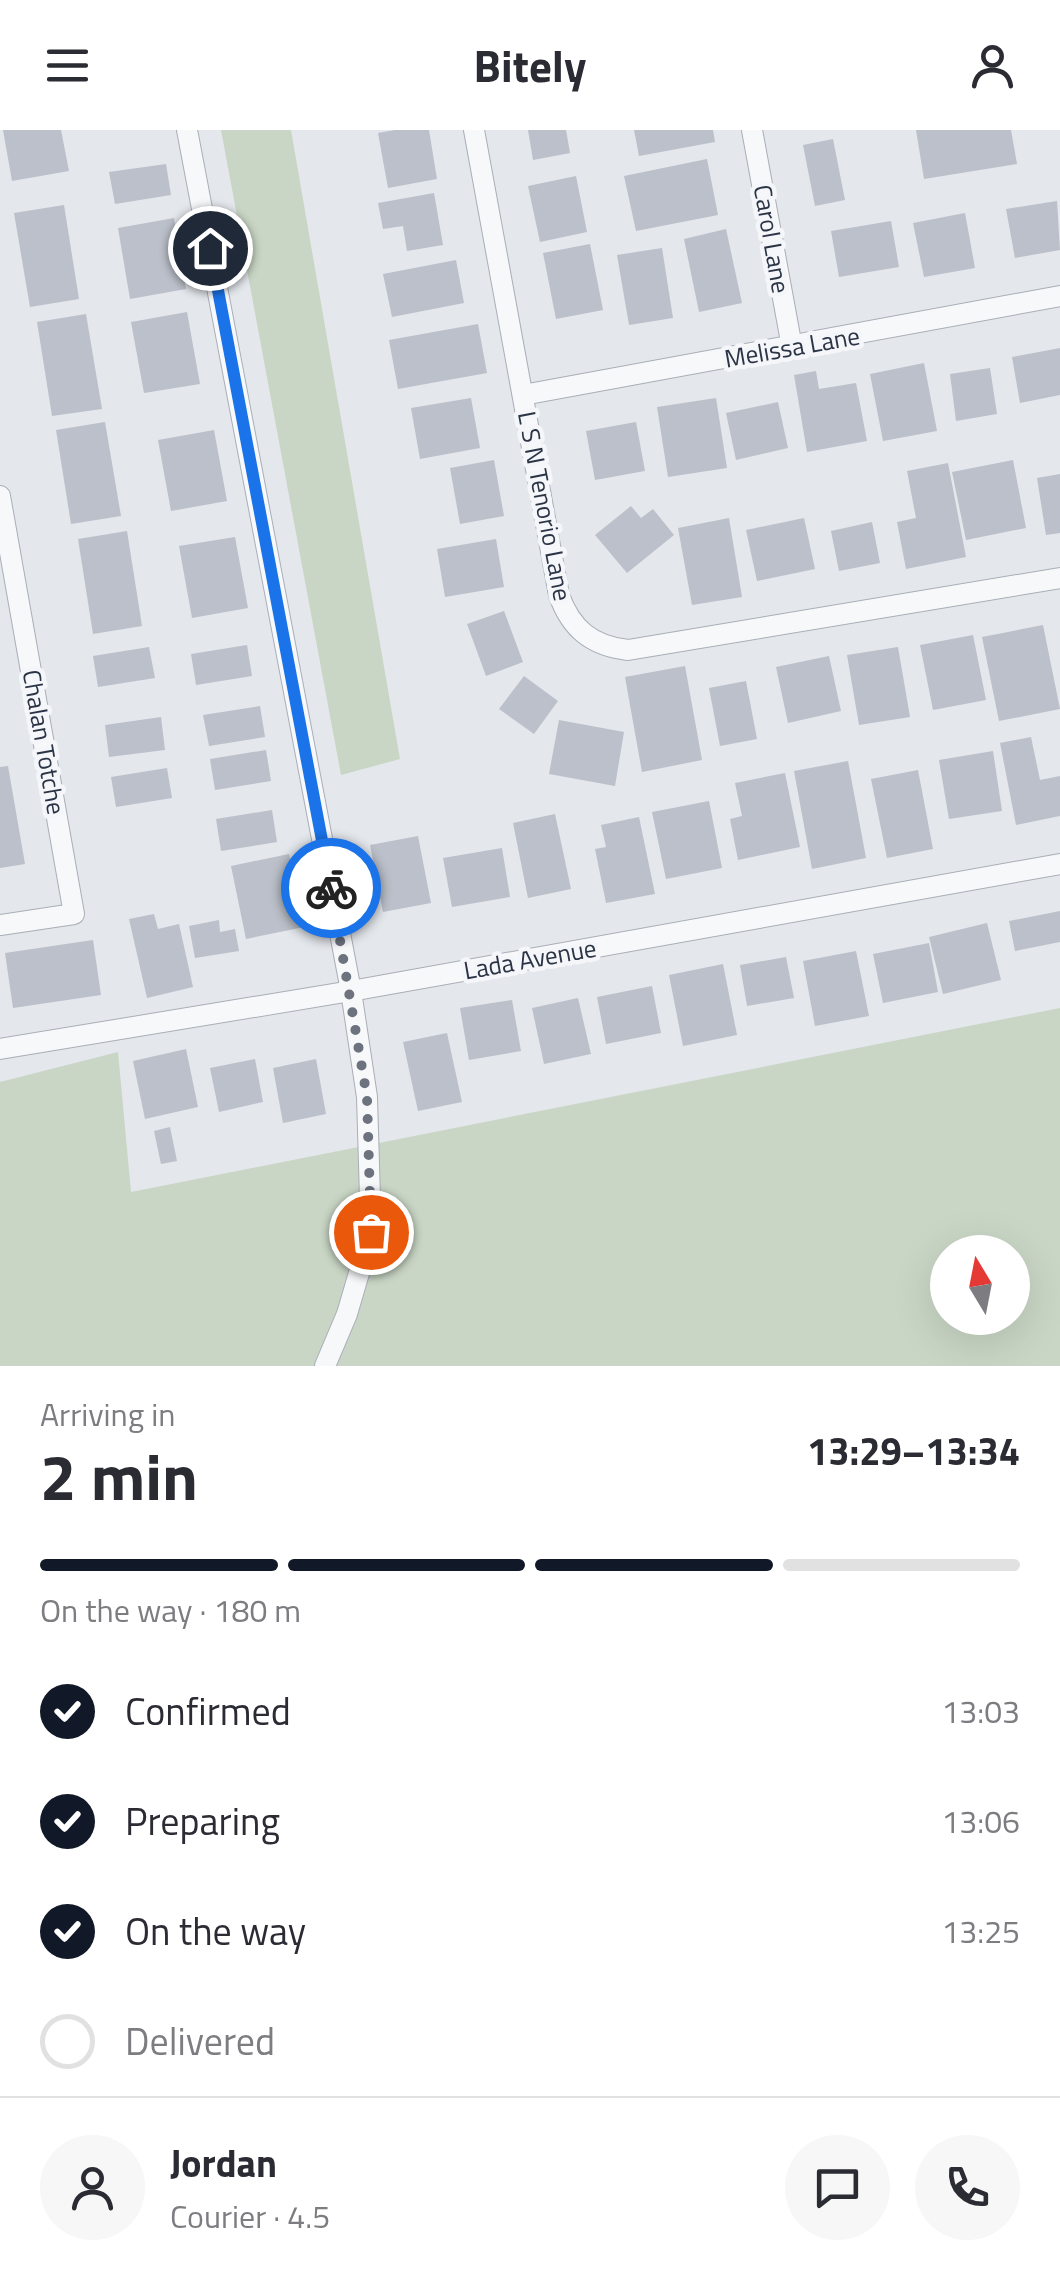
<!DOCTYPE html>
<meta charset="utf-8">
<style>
:root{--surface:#fff;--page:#f7f7f7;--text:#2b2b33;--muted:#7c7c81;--line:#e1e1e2;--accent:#111827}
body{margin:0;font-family:"Titillium Web",sans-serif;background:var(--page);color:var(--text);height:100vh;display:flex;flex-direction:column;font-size:38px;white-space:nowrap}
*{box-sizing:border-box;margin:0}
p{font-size:32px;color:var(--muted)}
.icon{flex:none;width:55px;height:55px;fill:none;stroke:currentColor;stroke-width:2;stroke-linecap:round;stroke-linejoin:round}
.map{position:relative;height:1236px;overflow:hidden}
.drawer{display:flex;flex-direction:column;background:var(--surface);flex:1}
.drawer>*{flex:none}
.needle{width:65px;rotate:350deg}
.controls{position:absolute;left:930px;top:1105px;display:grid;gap:20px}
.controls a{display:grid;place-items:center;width:100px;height:100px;border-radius:50%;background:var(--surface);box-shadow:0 10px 40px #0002;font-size:50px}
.pin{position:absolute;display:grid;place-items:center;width:85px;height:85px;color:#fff;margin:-42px;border:5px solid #fff;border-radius:50%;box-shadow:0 2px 10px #0007}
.courier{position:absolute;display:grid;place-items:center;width:100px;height:100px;margin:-50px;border:8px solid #1a73e8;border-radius:50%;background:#fff;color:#222;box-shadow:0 2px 12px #0007}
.overview em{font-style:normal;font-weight:700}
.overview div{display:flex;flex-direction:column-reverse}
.overview{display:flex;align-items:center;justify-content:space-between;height:170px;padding:0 40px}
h1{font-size:65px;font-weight:700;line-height:75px}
.bar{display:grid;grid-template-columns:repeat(4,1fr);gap:15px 10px;align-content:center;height:120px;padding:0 40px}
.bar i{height:12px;border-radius:8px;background:var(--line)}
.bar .current{background:var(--accent)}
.bar p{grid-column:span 4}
.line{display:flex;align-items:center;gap:25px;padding:0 40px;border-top:2px solid var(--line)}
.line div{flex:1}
.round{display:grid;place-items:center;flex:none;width:105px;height:105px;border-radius:52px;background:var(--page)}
ol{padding:0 40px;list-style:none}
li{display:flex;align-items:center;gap:30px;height:110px}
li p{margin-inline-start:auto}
li .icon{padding:10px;border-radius:50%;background:var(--accent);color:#fff;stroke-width:4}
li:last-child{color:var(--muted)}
li i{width:55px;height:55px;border:5px solid var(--line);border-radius:50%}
header{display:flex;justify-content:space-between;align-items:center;height:130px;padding:0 40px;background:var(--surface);font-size:45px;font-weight:700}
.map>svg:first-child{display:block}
.green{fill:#c9d6c5;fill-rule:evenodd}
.building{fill:#bbc0ca}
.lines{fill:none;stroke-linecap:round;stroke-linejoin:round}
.street-casing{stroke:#a9aeb7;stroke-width:22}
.street{stroke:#f7f8fa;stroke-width:20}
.done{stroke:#6c737f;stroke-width:10;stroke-dasharray:0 18}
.route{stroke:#1a73e8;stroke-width:12}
.labels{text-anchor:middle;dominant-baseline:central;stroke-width:9;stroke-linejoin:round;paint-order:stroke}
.street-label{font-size:25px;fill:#2b3445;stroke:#f4f6f9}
</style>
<header><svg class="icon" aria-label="menu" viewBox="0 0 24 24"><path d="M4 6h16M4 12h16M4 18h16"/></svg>Bitely<svg class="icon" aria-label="person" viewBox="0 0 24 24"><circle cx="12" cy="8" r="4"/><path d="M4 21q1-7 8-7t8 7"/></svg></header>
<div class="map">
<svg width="1060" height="1236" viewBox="0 0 1060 1236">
<rect width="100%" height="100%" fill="#e4e7ec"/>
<!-- green -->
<g class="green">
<polygon points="221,0 291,0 400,629 341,645"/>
<path d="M 1060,878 L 1060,1236 L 0,1236 L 0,952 L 118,922 L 131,1062 ZM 948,1122 L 1012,1122 L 1012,1188 L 948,1188 Z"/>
</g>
<!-- building -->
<g class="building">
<polygon points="3,0 61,0 69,41 12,51"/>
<polygon points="395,0 429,0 437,49 388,58 378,3"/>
<polygon points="528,0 566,0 570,23 533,30"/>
<polygon points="634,0 713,0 715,12 639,26"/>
<polygon points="916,0 1011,0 1017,34 924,49"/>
<polygon points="833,9 845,70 815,76 803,15"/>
<polygon points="707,29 718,85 636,101 624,46"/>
<polygon points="166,34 171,65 115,74 109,42"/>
<polygon points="576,46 587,102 540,112 528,56"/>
<polygon points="434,63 443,115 407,121 403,96 383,99 378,73"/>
<polygon points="1057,71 1060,120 1015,128 1006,79"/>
<polygon points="64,75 79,169 30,177 14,83"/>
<polygon points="965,83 975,138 924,147 913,93"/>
<polygon points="174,88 186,159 130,169 118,98"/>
<polygon points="891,91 899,137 839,147 831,101"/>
<polygon points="726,99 742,173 699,182 684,109"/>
<polygon points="590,114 603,180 556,189 543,123"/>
<polygon points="662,118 673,188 629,195 617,125"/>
<polygon points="456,130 464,173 392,187 383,144"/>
<polygon points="187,182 200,254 144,263 131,192"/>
<polygon points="86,184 102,279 52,286 37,192"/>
<polygon points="478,194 487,243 398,259 389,210"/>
<polygon points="1060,218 1060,265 1020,273 1012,227"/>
<polygon points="924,233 937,301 883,311 870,244"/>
<polygon points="990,238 997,284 956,291 950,244"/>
<polygon points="816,241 819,259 856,253 867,311 807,322 794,245"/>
<polygon points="471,268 480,318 420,329 411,278"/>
<polygon points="716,268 727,338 668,347 657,277"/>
<polygon points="778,272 788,318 736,330 726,283"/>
<polygon points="105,292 121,386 71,394 56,300"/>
<polygon points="636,292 645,341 595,350 586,301"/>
<polygon points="214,300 227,371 171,381 158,310"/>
<polygon points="494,330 504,386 460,394 450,338"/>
<polygon points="1013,330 1026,398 966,410 952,342"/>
<polygon points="948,333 966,427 906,439 897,392 916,388 907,341"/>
<polygon points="1060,344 1060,403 1046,405 1037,348"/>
<polygon points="631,376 641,388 653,379 674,405 627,443 595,405"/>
<polygon points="729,388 742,467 692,475 678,398"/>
<polygon points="804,388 815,439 757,451 746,400"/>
<polygon points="872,392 880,433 839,441 831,401"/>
<polygon points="127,401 142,496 93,504 78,409"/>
<polygon points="235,407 248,478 192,488 179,416"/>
<polygon points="496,409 504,457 445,467 437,419"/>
<polygon points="504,481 523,532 486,546 467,494"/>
<polygon points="1043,495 1060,579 999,591 982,507"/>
<polygon points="973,505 986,570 933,580 920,515"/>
<polygon points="247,515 252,546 196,555 191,524"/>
<polygon points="149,517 155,548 98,557 93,526"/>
<polygon points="898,517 910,587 859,595 847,525"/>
<polygon points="829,526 841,581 788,593 776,537"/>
<polygon points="685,536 702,630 642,642 625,547"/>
<polygon points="524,546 558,571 534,604 499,579"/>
<polygon points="746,551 757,609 720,616 709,558"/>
<polygon points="260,576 265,607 209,616 203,585"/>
<polygon points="161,587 165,620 109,627 105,595"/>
<polygon points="559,590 624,602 615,656 549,644"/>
<polygon points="1031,607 1040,650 1060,646 1060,686 1016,695 1000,613"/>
<polygon points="266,620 271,651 215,660 210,629"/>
<polygon points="993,621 1002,681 949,689 939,630"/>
<polygon points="848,631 866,728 812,739 794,641"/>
<polygon points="8,636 25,734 0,738 0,637"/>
<polygon points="167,638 172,668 116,677 111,647"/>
<polygon points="918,640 933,719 887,728 871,649"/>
<polygon points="785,643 800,717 738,730 730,689 742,686 735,653"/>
<polygon points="709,671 722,738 666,749 652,682"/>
<polygon points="272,680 277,712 221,721 216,689"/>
<polygon points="555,684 571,759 528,768 513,693"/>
<polygon points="639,687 655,764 606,773 595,719 606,717 601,695"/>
<polygon points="418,706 431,773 383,782 370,715"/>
<polygon points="502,718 510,767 452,777 443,728"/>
<polygon points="289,724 304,797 246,809 231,736"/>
<polygon points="1060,781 1060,812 1015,821 1009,791"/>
<polygon points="154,784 158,799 179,794 193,857 147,868 129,789"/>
<polygon points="219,790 220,802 235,799 239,821 195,828 189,796"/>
<polygon points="987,793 1001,850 943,864 929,807"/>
<polygon points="93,810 101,865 13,878 5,823"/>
<polygon points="929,813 938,862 883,873 873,824"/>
<polygon points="856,821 869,886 815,896 803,831"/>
<polygon points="786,827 794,868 747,876 740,835"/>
<polygon points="723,834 737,905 683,916 669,845"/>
<polygon points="652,856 661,903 606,914 597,867"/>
<polygon points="578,868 591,924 544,934 532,878"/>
<polygon points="512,870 521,921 469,930 460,878"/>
<polygon points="447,903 462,972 418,981 403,912"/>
<polygon points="186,919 198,977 145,989 133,931"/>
<polygon points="255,929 263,972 219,982 210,938"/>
<polygon points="316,929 326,984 283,993 273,938"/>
<polygon points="170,997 177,1031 161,1034 154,1001"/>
</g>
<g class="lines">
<!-- street casing -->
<g class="street-casing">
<g id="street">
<polyline points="187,0 351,861 367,967 371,1102 347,1184 325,1236"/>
<path d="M 474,0 L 559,465 C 571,499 592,516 628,520 L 1060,448"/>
<polyline points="752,0 792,217"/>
<polyline points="523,265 1060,166"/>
<polyline points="0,366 74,784 0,795"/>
<polyline points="0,919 351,861 1060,734"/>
</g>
</g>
<!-- street -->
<use href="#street" class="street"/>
</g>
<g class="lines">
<!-- done -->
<polyline class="done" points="331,758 367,967 371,1102"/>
<!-- route -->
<polyline class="route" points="210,118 331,758"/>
</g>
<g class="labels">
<!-- street labels -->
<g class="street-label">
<text transform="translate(772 109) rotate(80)">Carol Lane</text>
<text transform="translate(792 217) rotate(-10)">Melissa Lane</text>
<text transform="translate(545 376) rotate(79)">L S N Tenorio Lane</text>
<text transform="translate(44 612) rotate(80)">Chalan Totche</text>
<text transform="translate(530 829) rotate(-10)">Lada Avenue</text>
</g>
</g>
</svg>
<div class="controls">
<a><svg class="needle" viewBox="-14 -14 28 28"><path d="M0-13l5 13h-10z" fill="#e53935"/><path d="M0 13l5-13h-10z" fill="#7c7c81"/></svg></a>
</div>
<div class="pin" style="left:371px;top:1102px;background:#ea580c"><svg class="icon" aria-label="bag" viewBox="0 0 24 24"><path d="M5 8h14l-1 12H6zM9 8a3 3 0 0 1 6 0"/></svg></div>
<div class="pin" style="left:210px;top:118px;background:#1f2937"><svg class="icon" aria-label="home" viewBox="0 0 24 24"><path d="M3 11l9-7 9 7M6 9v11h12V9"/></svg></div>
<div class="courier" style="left:331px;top:758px"><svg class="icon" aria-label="bike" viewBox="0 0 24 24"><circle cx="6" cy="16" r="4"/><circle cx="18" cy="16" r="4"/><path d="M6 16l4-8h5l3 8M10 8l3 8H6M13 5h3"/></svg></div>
</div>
<section class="drawer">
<div class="overview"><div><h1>2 min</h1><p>Arriving in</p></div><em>13:29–13:34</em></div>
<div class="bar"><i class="current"></i><i class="current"></i><i class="current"></i><i></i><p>On the way · 180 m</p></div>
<ol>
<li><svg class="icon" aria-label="check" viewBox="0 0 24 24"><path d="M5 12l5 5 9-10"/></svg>Confirmed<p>13:03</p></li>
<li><svg class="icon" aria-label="check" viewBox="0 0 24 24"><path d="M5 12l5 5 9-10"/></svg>Preparing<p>13:06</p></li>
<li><svg class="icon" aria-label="check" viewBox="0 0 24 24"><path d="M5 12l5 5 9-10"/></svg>On the way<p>13:25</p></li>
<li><i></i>Delivered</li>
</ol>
<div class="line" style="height:180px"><a class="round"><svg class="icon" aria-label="person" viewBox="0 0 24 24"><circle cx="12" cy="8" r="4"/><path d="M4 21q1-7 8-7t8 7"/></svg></a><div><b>Jordan</b><p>Courier · 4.5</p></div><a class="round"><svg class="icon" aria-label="chat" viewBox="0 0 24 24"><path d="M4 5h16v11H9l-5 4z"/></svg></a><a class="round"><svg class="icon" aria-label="phone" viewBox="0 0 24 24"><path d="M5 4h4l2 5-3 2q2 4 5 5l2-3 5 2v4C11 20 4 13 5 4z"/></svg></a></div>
</section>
